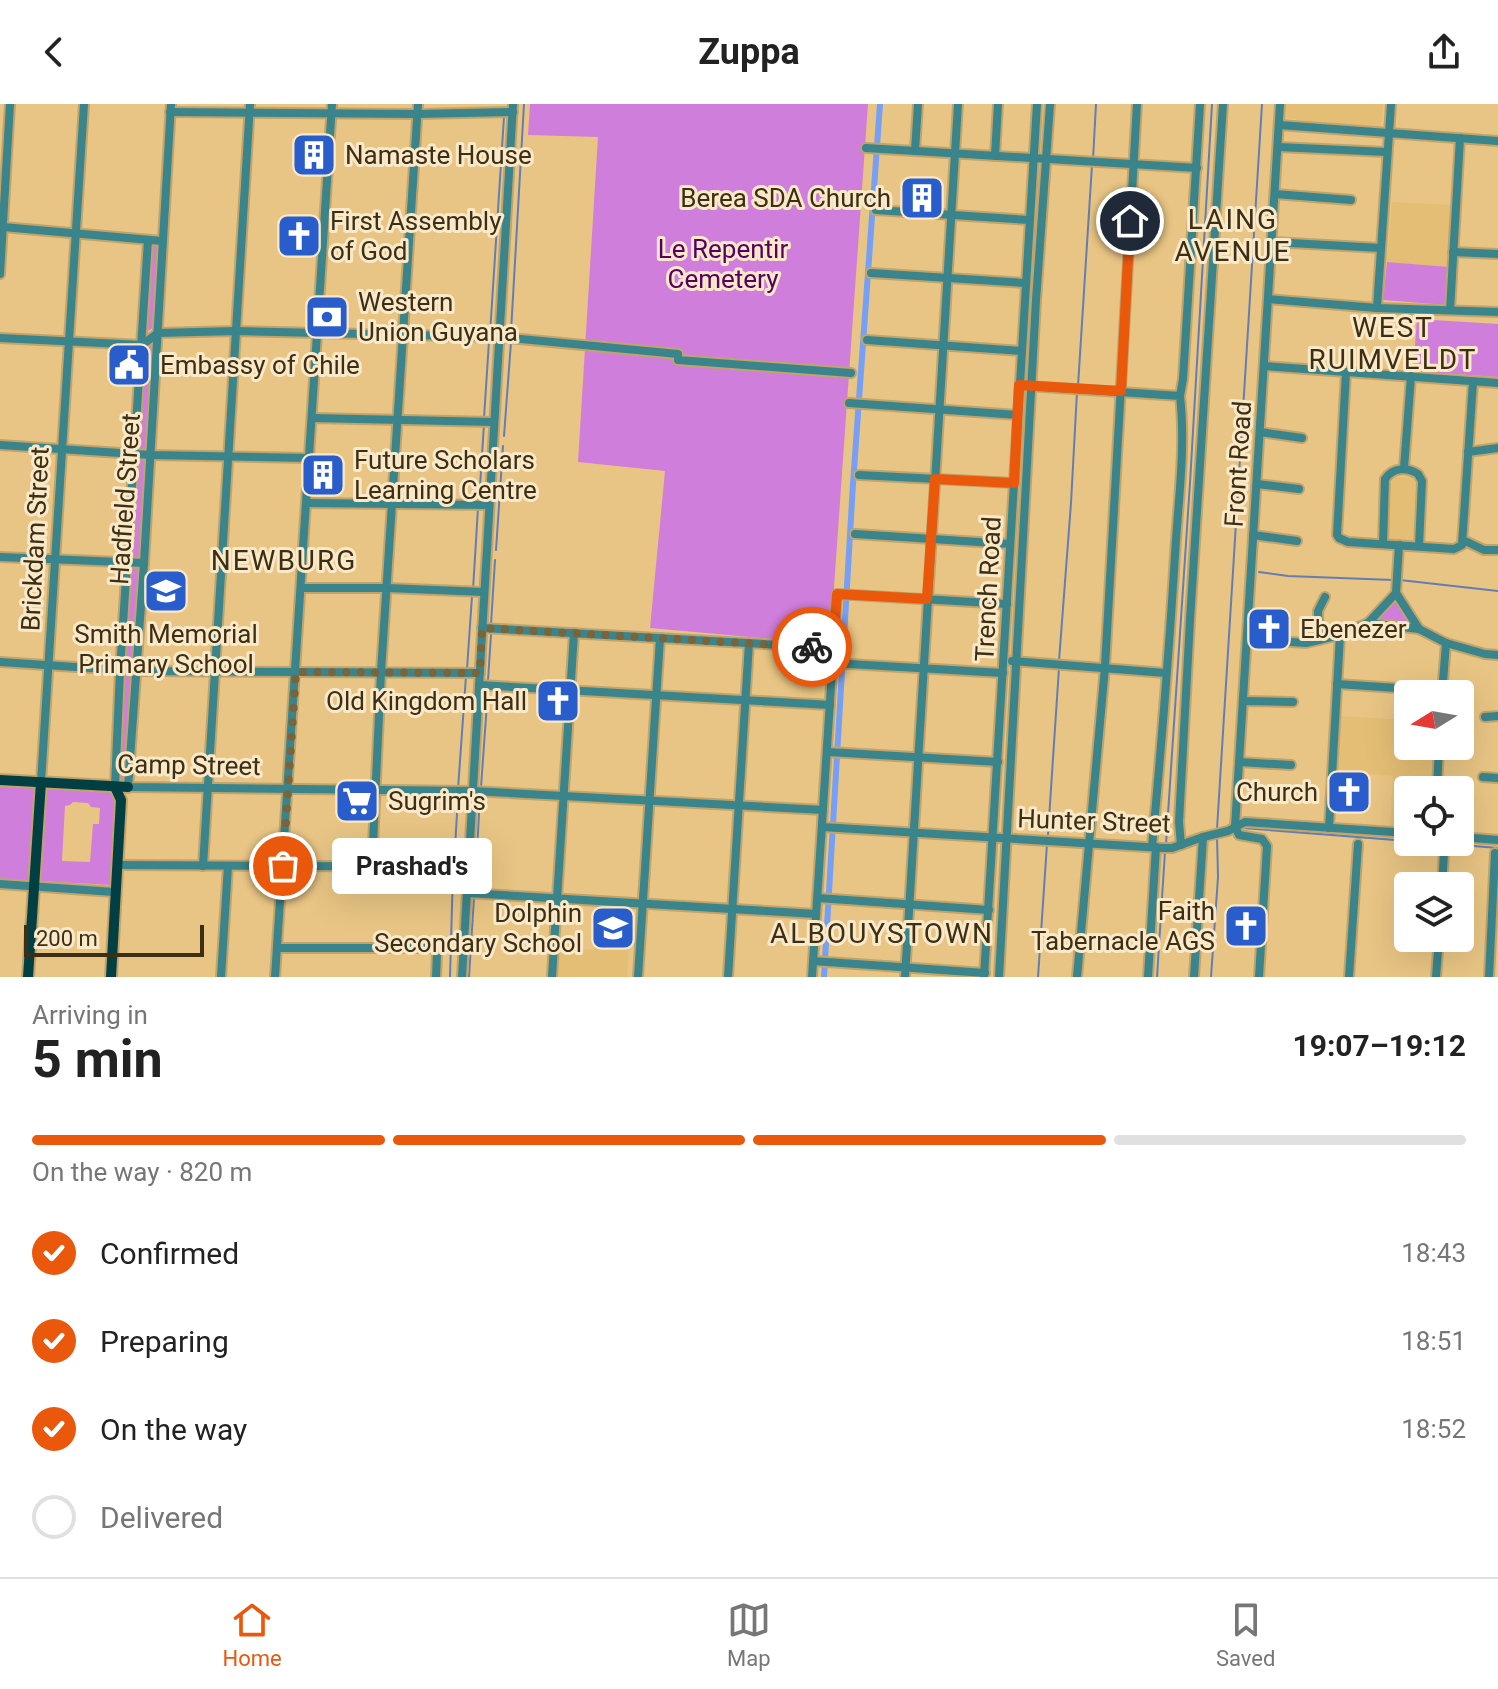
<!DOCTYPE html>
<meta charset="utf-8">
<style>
:root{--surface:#fff;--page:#f6f6f6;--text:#222;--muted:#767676;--line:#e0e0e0;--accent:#ea580c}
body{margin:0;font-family:Roboto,sans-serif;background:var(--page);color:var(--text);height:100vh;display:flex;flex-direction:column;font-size:30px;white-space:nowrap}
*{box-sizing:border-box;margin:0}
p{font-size:26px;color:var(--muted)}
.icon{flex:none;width:44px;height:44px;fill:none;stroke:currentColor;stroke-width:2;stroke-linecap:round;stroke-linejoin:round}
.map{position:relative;height:873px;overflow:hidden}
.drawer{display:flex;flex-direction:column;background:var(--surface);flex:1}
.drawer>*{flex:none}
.needle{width:52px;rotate:259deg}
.fabs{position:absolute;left:1394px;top:576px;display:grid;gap:16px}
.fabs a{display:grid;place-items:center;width:80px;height:80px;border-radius:8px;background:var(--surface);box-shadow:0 8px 32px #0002;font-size:40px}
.scale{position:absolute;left:24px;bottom:20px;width:180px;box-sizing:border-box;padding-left:8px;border:4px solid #3d2f14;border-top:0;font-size:22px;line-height:28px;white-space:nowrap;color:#3d2f14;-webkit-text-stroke:6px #fae9c9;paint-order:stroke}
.pin{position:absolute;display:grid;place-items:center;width:68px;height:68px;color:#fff;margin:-34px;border:4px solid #fff;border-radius:50%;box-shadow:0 2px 8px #0007}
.courier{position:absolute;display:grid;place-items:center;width:80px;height:80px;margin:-40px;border:6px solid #ea580c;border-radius:50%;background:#fff;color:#222;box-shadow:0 2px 10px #0007}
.bubble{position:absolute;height:56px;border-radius:8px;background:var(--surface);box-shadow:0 8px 32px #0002;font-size:26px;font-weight:700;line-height:56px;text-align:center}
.headline em{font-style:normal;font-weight:700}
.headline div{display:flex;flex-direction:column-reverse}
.headline{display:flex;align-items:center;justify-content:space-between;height:136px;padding:0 32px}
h1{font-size:52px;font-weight:700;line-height:60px}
.bar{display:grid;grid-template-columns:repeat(4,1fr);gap:12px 8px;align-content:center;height:96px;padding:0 32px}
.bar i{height:10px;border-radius:6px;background:var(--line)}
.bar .on{background:var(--accent)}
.bar p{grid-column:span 4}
ol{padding:0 32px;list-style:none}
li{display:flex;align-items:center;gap:24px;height:88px}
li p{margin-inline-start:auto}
li .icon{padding:8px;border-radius:50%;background:var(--accent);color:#fff;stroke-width:4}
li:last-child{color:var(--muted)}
li i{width:44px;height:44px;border:4px solid var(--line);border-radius:50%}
header{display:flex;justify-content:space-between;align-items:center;height:104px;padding:0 32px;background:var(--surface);font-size:36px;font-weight:700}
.tabs{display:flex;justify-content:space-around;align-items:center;height:112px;border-top:2px solid var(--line);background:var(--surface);font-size:22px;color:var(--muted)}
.tabs a{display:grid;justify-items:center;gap:4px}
.tabs .on{color:var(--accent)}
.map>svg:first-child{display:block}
.built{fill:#e4be75}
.green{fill:#d07edb;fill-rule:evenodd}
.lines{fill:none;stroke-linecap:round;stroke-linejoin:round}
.stream{stroke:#647eb2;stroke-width:2}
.canal{stroke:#75a0f5;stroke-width:6}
.minor-casing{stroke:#c2a46b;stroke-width:12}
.major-casing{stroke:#c2a46b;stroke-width:14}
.minor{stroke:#39858b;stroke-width:8}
.major{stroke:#013f43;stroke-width:10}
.done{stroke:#79643b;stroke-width:8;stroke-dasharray:0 14.4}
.route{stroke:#ea580c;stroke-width:10}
.labels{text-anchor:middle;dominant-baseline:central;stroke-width:6;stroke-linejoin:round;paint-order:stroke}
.poi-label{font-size:26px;fill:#3d2f14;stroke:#fae9c9;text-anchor:start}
.park-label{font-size:26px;fill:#570062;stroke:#fae9c9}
.street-label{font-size:26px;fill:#3d2f14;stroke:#fae9c9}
.neighbourhood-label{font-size:28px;letter-spacing:2px;fill:#3d2f14;stroke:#fae9c9}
</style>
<header><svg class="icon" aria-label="back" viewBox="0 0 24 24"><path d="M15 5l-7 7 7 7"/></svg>Zuppa<svg class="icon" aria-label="share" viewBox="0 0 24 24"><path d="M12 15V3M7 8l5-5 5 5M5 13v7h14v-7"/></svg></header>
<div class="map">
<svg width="1498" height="873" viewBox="0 0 1498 873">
<rect width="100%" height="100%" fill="#e8c584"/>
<!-- built -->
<g class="built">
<polygon points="1285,0 1383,0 1380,27 1285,14"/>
<polygon points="1392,98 1452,101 1449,163 1387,158"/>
<polygon points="1392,373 1416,374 1413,437 1388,436"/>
<polygon points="1341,612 1408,616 1408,642 1435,642 1432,686 1408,686 1408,725 1390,723 1393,672 1337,667"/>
<polygon points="597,802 631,804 627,873 556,873 557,843 594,846"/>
</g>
<!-- green -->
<g class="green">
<polygon points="530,0 868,0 830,540 650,524 665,367 578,358 598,33 528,31"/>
<polygon points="150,140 159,140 154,223 145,229"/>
<polygon points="1387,158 1449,163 1447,201 1383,196"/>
<polygon points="1417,215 1498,220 1498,273 1413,267"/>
<polygon points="154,236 147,346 139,346 145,240"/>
<polygon points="139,354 148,355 140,456 131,455"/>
<polygon points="132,462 141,462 133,564 124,563"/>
<polygon points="1396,493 1415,523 1373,517"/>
<polygon points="124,571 132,572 126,679 118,679"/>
<polygon points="0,682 37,684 30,778 0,776"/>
<path d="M 45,682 L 112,687 L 117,696 L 110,781 L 39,777 ZM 73,698 L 88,699 L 91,703 L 100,704 L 99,720 L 93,720 L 90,758 L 62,757 L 65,702 L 70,701 Z"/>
</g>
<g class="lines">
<!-- stream -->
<g class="stream">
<polyline points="176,2 176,0"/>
<polyline points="1093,55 1096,0"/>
<polyline points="511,228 524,0"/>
<polyline points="490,230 504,13"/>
<polyline points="1078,282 1092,61"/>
<polyline points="484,314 489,237"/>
<polyline points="504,332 511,238"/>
<polyline points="479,398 484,320"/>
<polyline points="496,446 503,342"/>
<polyline points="1259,468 1288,472 1393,476"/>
<polyline points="1400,476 1498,487"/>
<polyline points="473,486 478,404"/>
<polyline points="491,520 495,456"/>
<polyline points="780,545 829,548"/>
<polyline points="836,548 843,549"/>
<polyline points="1059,557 1071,399 1077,288"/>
<polyline points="467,565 472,492"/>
<polyline points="488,576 491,531"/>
<polyline points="481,683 488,585"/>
<polyline points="458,685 466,572"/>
<polyline points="1243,724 1408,737"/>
<polyline points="1217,725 1262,0"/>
<polyline points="1048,730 1059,564"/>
<polyline points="1424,738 1498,744"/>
<polyline points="1166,740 1190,379 1212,0"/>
<polyline points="454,761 458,692"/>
<polyline points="475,785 480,691"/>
<polyline points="450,873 453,767"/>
<polyline points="469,873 474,794"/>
<polyline points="1038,873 1047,740"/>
<polyline points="1157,873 1165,747"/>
<polyline points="1211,873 1218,773 1217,732"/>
</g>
<!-- canal -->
<polyline class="canal" points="824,873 853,380 880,0"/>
<!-- minor casing -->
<g class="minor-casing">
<g id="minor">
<polyline points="171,0 144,459 128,683 473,687 823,706"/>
<polyline points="170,8 417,10 513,8"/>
<polyline points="1279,21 1498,37"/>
<polyline points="1278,43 1387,48"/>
<polyline points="866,44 1197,64"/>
<polyline points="915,47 918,0"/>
<polyline points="995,52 998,0"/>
<polyline points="1275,90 1351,96"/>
<polyline points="876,106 1029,116"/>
<polyline points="3,123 162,137"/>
<polyline points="1272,138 1381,144"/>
<polyline points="1453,148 1498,150"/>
<polyline points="871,169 1025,179"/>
<polyline points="0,170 10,0"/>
<polyline points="1268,195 1377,204 1498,208"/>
<polyline points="1377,204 1391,0"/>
<polyline points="1450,206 1460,34"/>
<polyline points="0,234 142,241 158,229 236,227 499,233 678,250 678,256 851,269"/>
<polyline points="867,236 1022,247"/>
<polyline points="1264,262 1498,279"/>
<polyline points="1346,268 1337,431 1339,434 1348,438 1454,445 1462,441 1473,278"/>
<path d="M 1028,282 L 1180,292 C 1186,344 1178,398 1175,451 C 1169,548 1161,646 1152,743"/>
<polyline points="1180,292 1183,275 1200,0"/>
<polyline points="849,299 1018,311"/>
<polyline points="312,314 494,318"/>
<polyline points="1260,328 1302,334"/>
<polyline points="0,341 150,351 310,354"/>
<polyline points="1468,348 1498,344"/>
<polyline points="1404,364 1411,272"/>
<polyline points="859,371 1014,379"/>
<polyline points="1257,380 1299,385"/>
<polyline points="307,399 489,401"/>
<polyline points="855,430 1010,440"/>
<polyline points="1253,431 1297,437"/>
<polyline points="1463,436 1484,446 1498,446"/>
<path d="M 1383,440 L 1385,375 C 1393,363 1407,363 1418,370 L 1422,377 L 1419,442"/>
<polyline points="0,453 144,459"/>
<polyline points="301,484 387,484 484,488"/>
<polyline points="1396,489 1419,525"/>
<polyline points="1368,519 1396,489 1399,441"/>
<polyline points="482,524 833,544"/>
<polyline points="1247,535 1306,539 1340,531 1368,519 1419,525 1446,539 1485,550 1498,551"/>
<polyline points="1319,536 1318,507 1325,493"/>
<polyline points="1012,557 1166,569"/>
<polyline points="0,558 136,567 480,569"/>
<polyline points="832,559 1003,569"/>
<polyline points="1337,580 1442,587"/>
<polyline points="479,581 830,601"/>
<polyline points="1442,590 1446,539"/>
<polyline points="1243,597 1293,598"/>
<polyline points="1485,613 1498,612"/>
<polyline points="828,648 998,658"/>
<polyline points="1239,658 1291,661"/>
<polyline points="1483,673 1498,674"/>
<polyline points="41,678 84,0"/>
<polyline points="115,683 120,566 148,136"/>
<polyline points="1437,686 1439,642"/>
<polyline points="822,723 1163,744 1172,744 1203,733 1228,727 1245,718 1408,729"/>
<polyline points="1329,724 1340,531"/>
<polyline points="1460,733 1498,736"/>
<polyline points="1181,741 1179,718 1190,516 1223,0"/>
<polyline points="117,761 468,763"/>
<polyline points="203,762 250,0"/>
<polyline points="372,762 381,568 418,0"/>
<polyline points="0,780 114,788"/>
<polyline points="1442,782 1444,748"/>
<polyline points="467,789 816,810"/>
<polyline points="818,794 989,806"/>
<polyline points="277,844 433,844 437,849 436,873"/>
<polyline points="813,857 985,869"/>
<polyline points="221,873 228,762"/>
<polyline points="275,873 332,0"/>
<polyline points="462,873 513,0"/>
<polyline points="552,873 574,529"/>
<polyline points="638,873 660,534"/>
<polyline points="728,873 749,539"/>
<polyline points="812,873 837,490 1007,500"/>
<polyline points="905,873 958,0"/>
<polyline points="984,873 1037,0"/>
<polyline points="999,873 1036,196 1050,0"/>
<polyline points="1077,873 1105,563 1137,0"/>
<polyline points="1148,873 1156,743"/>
<polyline points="1194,873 1203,733"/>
<polyline points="1259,873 1267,742 1262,735 1239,731 1235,723 1280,0"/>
<polyline points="1349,873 1358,740"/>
<polyline points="1436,873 1439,834"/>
<polyline points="1489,873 1495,749"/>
</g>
</g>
<!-- major casing -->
<g class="major-casing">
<g id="major">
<polyline points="0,676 128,683"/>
<polyline points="28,873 41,678"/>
<polyline points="111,873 121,696 115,683"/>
</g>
</g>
<!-- minor -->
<use href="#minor" class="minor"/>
<!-- major -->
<use href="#major" class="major"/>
</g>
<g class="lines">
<!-- done -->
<polyline class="done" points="283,762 296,568 480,569 482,524 812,543"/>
<!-- route -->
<polyline class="route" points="812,543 833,544 837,490 927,495 935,375 1014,379 1019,281 1121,287 1130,117"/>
</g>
<!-- icons -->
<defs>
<g id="building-square" transform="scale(2.3)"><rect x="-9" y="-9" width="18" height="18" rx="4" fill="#285dcb" stroke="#fae9c9"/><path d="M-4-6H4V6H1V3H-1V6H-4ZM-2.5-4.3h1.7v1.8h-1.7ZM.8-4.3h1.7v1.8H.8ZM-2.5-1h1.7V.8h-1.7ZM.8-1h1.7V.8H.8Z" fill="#fff"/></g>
<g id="church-square" transform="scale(2.3)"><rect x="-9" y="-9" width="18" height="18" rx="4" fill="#285dcb" stroke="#fae9c9"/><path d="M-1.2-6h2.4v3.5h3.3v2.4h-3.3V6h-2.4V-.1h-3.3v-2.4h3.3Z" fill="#fff"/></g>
<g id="bank-square" transform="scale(2.3)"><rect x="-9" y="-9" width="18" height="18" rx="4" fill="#285dcb" stroke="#fae9c9"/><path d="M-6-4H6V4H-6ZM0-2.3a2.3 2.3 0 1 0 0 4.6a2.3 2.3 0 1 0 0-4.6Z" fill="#fff"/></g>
<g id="civic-square" transform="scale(2.3)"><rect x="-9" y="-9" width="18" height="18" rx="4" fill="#285dcb" stroke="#fae9c9"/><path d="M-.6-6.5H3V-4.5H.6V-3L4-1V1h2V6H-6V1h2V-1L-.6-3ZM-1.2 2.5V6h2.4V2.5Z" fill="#fff"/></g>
<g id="school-square" transform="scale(2.3)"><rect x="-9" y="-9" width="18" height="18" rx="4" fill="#285dcb" stroke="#fae9c9"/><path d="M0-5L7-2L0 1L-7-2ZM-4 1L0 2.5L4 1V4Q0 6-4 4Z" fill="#fff"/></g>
<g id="supermarket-square" transform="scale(2.3)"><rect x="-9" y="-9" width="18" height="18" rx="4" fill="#285dcb" stroke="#fae9c9"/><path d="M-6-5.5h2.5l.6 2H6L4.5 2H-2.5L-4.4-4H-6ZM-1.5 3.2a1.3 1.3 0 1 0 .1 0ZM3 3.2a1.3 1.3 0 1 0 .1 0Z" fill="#fff"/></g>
</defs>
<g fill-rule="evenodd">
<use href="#building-square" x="314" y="51"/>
<use href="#building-square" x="922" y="94"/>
<use href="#church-square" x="299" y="132"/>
<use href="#bank-square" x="327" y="213"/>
<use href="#civic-square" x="129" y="261"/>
<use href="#building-square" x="323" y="371"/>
<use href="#school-square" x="166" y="487"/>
<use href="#church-square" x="1269" y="525"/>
<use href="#church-square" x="558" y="597"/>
<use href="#church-square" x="1349" y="688"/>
<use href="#supermarket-square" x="357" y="697"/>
<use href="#church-square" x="1246" y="822"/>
<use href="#school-square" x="613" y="824"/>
</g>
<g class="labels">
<!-- poi labels -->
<g class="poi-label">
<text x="345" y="51">Namaste House</text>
<text x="891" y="94" text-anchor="end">Berea SDA Church</text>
<text x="330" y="117">First Assembly<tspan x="330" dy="30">of God</tspan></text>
<text x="358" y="198">Western<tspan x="358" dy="30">Union Guyana</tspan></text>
<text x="160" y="261">Embassy of Chile</text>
<text x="354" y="356">Future Scholars<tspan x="354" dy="30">Learning Centre</tspan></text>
<text x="1300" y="525">Ebenezer</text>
<text x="166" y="530" text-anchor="middle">Smith Memorial<tspan x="166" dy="30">Primary School</tspan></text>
<text x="527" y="597" text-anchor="end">Old Kingdom Hall</text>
<text x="1318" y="688" text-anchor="end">Church</text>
<text x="388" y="697">Sugrim's</text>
<text x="1215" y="807" text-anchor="end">Faith<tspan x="1215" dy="30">Tabernacle AGS</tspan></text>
<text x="582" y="809" text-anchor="end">Dolphin<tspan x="582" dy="30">Secondary School</tspan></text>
</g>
<!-- park labels -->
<g class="park-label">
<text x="723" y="145">Le Repentir<tspan x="723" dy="30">Cemetery</tspan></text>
</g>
<!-- street labels -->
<g class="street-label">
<text transform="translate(1238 360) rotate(-86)">Front Road</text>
<text transform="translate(125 395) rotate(-86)">Hadfield Street</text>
<text transform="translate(35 435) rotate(-87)">Brickdam Street</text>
<text transform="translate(988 485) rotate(-87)">Trench Road</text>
<text transform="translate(189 661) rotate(1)">Camp Street</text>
<text transform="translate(1094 717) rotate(2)">Hunter Street</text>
</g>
<!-- neighbourhood labels -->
<g class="neighbourhood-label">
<text x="1233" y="115">LAING<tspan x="1233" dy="32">AVENUE</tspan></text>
<text x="1393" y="223">WEST<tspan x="1393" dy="32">RUIMVELDT</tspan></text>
<text x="284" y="456">NEWBURG</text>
<text x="882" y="829">ALBOUYSTOWN</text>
</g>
</g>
</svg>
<div class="fabs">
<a><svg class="needle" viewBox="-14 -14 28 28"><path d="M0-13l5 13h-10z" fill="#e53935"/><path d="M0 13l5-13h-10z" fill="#767676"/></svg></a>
<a><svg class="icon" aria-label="locate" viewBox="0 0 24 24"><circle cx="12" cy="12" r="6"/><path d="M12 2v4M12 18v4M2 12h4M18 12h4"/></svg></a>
<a><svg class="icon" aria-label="layers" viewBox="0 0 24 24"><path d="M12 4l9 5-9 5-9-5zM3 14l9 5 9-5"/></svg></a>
</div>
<div class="scale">200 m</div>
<div class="pin" style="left:283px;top:762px;background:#ea580c"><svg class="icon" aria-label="bag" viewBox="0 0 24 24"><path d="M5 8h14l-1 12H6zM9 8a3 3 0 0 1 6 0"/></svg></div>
<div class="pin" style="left:1130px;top:117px;background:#1f2937"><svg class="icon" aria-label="home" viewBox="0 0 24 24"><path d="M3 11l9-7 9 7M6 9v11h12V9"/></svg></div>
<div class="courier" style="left:812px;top:543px"><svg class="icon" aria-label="bike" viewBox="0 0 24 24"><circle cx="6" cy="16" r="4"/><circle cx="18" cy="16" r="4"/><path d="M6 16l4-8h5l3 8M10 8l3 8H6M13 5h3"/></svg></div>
<div class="bubble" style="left:332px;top:734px;width:160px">Prashad's</div>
</div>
<section class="drawer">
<div class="headline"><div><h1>5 min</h1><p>Arriving in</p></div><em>19:07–19:12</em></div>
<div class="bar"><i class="on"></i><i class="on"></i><i class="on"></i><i></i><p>On the way · 820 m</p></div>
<ol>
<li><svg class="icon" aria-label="check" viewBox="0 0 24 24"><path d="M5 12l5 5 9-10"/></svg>Confirmed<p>18:43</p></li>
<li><svg class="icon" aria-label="check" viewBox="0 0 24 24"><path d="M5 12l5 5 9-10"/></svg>Preparing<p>18:51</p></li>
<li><svg class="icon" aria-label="check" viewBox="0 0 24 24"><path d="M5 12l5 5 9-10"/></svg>On the way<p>18:52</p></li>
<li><i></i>Delivered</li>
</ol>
</section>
<nav class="tabs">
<a class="on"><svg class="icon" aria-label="home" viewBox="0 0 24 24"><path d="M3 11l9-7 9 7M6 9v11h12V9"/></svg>Home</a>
<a><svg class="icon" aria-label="map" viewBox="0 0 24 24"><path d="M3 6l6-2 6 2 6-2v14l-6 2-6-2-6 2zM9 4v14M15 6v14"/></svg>Map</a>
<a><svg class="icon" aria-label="saved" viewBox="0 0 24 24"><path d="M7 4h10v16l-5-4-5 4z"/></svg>Saved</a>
</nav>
